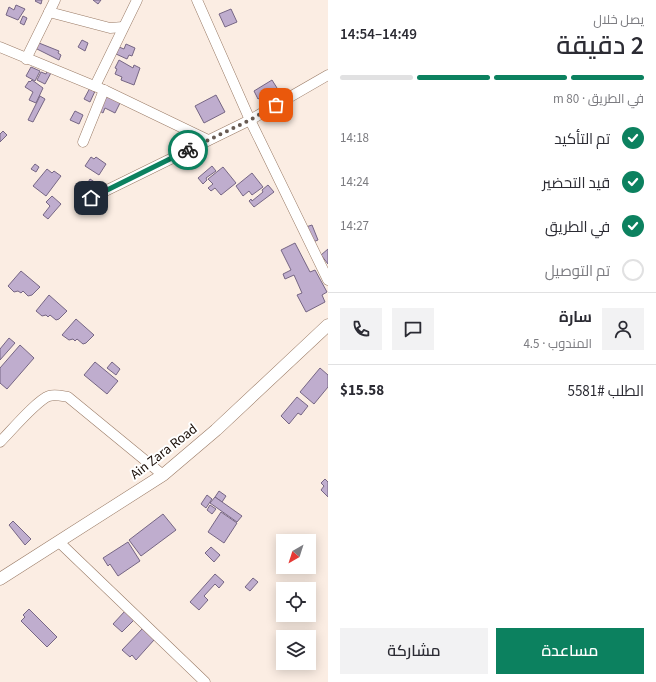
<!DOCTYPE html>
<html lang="ar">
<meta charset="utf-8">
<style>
:root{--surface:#fff;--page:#f2f2f3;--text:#2b2b33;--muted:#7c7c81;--line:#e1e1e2;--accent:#0c815f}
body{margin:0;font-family:"Source Sans 3",Cairo,sans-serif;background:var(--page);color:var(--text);direction:rtl;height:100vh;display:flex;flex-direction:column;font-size:15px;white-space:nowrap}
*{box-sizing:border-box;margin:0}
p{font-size:13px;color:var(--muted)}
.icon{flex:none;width:22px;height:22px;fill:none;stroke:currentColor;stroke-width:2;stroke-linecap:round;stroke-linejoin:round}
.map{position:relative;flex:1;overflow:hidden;direction:ltr}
.sheet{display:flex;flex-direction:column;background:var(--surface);width:328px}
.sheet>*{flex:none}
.needle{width:26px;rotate:219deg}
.fabs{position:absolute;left:276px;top:534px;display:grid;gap:8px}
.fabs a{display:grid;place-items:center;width:40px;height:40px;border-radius:0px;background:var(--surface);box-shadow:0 2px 10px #0003;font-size:20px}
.pin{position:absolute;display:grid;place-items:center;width:34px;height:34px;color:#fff;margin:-17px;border-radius:8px;box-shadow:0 2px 6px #0006}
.courier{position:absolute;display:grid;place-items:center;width:40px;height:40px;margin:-20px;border:3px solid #0c815f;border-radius:50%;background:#fff;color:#222;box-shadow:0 1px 5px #0007}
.summary em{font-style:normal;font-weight:600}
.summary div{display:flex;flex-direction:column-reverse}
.summary{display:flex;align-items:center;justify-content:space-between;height:68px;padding:0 12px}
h1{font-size:26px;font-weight:600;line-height:30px}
.bar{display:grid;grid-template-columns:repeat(4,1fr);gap:6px 4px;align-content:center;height:48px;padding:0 12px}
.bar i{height:5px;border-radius:3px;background:var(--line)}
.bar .on{background:var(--accent)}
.bar p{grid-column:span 4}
.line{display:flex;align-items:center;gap:10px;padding:0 12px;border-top:1px solid var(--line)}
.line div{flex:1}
.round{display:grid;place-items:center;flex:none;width:42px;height:42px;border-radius:0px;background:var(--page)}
ol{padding:0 12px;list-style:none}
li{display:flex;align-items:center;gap:12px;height:44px}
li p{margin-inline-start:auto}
li .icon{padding:4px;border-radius:50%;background:var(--accent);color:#fff;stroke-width:4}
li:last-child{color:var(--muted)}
li i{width:22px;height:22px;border:2px solid var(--line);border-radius:50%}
.button{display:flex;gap:8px;margin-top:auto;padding:8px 12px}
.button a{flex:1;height:46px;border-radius:0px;background:var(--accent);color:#fff;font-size:16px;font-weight:600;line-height:46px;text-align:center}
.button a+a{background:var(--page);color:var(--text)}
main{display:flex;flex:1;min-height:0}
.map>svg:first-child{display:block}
.building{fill:#bfadce;stroke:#766684}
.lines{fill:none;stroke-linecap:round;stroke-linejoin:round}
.minor-casing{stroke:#9a7b66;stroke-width:11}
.major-casing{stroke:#9a7b66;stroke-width:13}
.minor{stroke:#fff;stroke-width:10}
.major{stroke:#fff;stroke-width:12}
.done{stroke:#685b53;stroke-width:4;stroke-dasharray:0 7.2}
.route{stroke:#0c815f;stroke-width:5}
.labels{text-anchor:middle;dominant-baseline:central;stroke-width:4;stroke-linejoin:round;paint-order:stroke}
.street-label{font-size:14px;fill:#190d06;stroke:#fff}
</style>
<main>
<section class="sheet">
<div class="summary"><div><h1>2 دقيقة</h1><p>يصل خلال</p></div><em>14:49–14:54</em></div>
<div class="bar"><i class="on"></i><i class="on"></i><i class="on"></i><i></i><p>في الطريق · 80 m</p></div>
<ol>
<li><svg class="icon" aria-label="check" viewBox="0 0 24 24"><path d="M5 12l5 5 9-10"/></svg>تم التأكيد<p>14:18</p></li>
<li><svg class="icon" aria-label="check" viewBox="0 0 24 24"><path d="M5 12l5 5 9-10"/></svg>قيد التحضير<p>14:24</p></li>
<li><svg class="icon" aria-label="check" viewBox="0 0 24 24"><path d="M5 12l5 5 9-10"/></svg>في الطريق<p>14:27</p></li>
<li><i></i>تم التوصيل</li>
</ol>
<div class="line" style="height:72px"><a class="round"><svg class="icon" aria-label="person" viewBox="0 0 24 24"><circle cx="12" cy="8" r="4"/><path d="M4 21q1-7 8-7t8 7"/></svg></a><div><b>سارة</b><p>المندوب · 4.5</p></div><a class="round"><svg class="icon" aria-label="chat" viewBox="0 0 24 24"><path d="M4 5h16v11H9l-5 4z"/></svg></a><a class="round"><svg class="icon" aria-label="phone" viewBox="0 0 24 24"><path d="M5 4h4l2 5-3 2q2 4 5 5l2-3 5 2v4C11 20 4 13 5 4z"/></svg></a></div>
<div class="line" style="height:52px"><div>الطلب #5581</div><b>$15.58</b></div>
<div class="button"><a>مساعدة</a><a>مشاركة</a></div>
</section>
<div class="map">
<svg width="328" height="682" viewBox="0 0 328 682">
<rect width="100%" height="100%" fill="#fbede3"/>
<!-- building -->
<g class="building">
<polygon points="36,0 42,0 41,4 35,1"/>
<polygon points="93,0 101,0 98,4"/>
<polygon points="16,5 25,9 18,20 6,15 9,7 14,10"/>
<polygon points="231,9 237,22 225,27 219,14"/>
<polygon points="23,16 27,18 24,25 20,23"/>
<polygon points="82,40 88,43 85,51 78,47"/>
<polygon points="39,43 59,51 58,53 61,55 59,60 33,47"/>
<polygon points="126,44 135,48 132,56 129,55 127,59 116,54 119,47 124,49"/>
<polygon points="119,60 133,68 134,65 140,68 134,85 121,80 122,77 115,74 117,69 115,68"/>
<polygon points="31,67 40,71 35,81 26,76"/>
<polygon points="48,69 52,71 45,84 37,80 41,72 46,74"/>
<polygon points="32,80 43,88 36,103 29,100 33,92 25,87 29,81 30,82"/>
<polygon points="272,80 277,88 258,99 254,91"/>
<polygon points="91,86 96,89 90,102 84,99"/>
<polygon points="106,93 121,101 115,113 105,108 103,113 98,110"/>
<polygon points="216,95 225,112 204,123 195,106"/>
<polygon points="40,96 45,99 33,122 28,120"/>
<polygon points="75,111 83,115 79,124 70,120"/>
<polygon points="3,131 7,135 0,142 0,134"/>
<polygon points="91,157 94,159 96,157 106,164 99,175 85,166"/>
<polygon points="35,164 39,167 36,172 31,169"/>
<polygon points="212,166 216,171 206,178 207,180 203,184 198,178"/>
<polygon points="223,167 236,183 221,195 215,188 211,191 208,188 213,184 208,179"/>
<polygon points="47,169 52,173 54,171 61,176 46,196 33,186"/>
<polygon points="252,173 263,187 252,195 249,191 243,196 236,186"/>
<polygon points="90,179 96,183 93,188 87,184"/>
<polygon points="268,185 274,192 254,207 249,201 251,199 252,201 263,192 262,190"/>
<polygon points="52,196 61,204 48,219 43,215 50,206 46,202"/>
<polygon points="312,225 318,240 313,242 306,227"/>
<polygon points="295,243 310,272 315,270 327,292 322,295 325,302 306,312 297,295 302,293 294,275 285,279 283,274 291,270 281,250"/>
<polygon points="328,249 328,264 321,255"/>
<polygon points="21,271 40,287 32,295 28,296 23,291 21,293 18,291 14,292 8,286"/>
<polygon points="49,295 67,311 59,319 56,320 50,315 48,317 46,315 42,316 36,311"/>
<polygon points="76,319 94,335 86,343 83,344 77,339 75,341 73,339 69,340 62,335"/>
<polygon points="9,338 15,343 0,360 0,349"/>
<polygon points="20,345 34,358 7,389 0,383 0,368"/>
<polygon points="95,362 118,381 107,394 84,375"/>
<polygon points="112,362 120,369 116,375 107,368"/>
<polygon points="320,368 328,375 328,387 314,404 300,392"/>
<polygon points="297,397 308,406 301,415 298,413 289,424 281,416"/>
<polygon points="325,479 328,482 328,497 321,490 324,486 321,483"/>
<polygon points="219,491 226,496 222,502 215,497"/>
<polygon points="207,495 212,499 206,508 201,504"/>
<polygon points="215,497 242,516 237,522 210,503"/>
<polygon points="210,505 216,509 212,514 207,510"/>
<polygon points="221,512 237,523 224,543 208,532"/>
<polygon points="163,514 176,530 141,556 129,540"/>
<polygon points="13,521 31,539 25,545 9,525"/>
<polygon points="128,542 140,561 118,576 110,564 108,566 103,558"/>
<polygon points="211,547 220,555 214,562 205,553"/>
<polygon points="215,574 224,582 219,588 215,584 204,596 208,600 199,610 190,602"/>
<polygon points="253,578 258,582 250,591 245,587"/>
<polygon points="29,609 57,637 47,647 21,621 25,617 23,615"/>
<polygon points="125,611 134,620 122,632 113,624"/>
<polygon points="143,628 154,640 136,660 132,655 130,657 122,650"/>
</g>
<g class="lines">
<!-- minor casing -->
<g class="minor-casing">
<g id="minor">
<polyline points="197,0 250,120 328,280"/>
<polyline points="49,12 110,28 123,27"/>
<polyline points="0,47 104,90 208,140"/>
<polyline points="26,59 55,0"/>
<polyline points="95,86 137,0"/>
<polyline points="83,142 104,90"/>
<polyline points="91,198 250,120 328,75"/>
<path d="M 0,442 C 10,432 37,400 49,396 C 55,394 62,396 68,397 L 163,475"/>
<polyline points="59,542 205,682"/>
</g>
</g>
<!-- major casing -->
<g class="major-casing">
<polyline id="major" points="0,579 163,475 216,430 328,325"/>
</g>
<!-- minor -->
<use href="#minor" class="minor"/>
<!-- major -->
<use href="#major" class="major"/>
</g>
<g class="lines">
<!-- done -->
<polyline class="done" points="188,150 250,120 276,105"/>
<!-- route -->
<polyline class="route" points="91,198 188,150"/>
</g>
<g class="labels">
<!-- street labels -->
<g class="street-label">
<text transform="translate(164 452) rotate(-38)">Ain Zara Road</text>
</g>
</g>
</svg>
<div class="fabs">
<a><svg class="needle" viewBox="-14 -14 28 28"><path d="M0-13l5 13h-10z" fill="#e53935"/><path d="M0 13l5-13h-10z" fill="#7c7c81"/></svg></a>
<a><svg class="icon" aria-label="locate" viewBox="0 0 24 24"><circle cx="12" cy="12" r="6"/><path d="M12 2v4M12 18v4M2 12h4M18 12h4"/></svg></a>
<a><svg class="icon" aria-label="layers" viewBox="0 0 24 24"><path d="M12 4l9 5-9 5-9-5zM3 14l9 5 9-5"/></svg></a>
</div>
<div class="pin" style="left:276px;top:105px;background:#ea580c"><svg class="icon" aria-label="bag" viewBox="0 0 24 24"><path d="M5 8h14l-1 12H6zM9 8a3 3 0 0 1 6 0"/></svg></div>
<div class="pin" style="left:91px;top:198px;background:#1f2937"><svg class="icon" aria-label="home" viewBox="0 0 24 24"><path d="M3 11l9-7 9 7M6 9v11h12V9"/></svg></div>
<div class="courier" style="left:188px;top:150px"><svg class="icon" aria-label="bike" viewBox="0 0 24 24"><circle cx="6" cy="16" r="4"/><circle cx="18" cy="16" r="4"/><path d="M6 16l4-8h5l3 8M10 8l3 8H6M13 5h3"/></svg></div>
</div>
</main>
